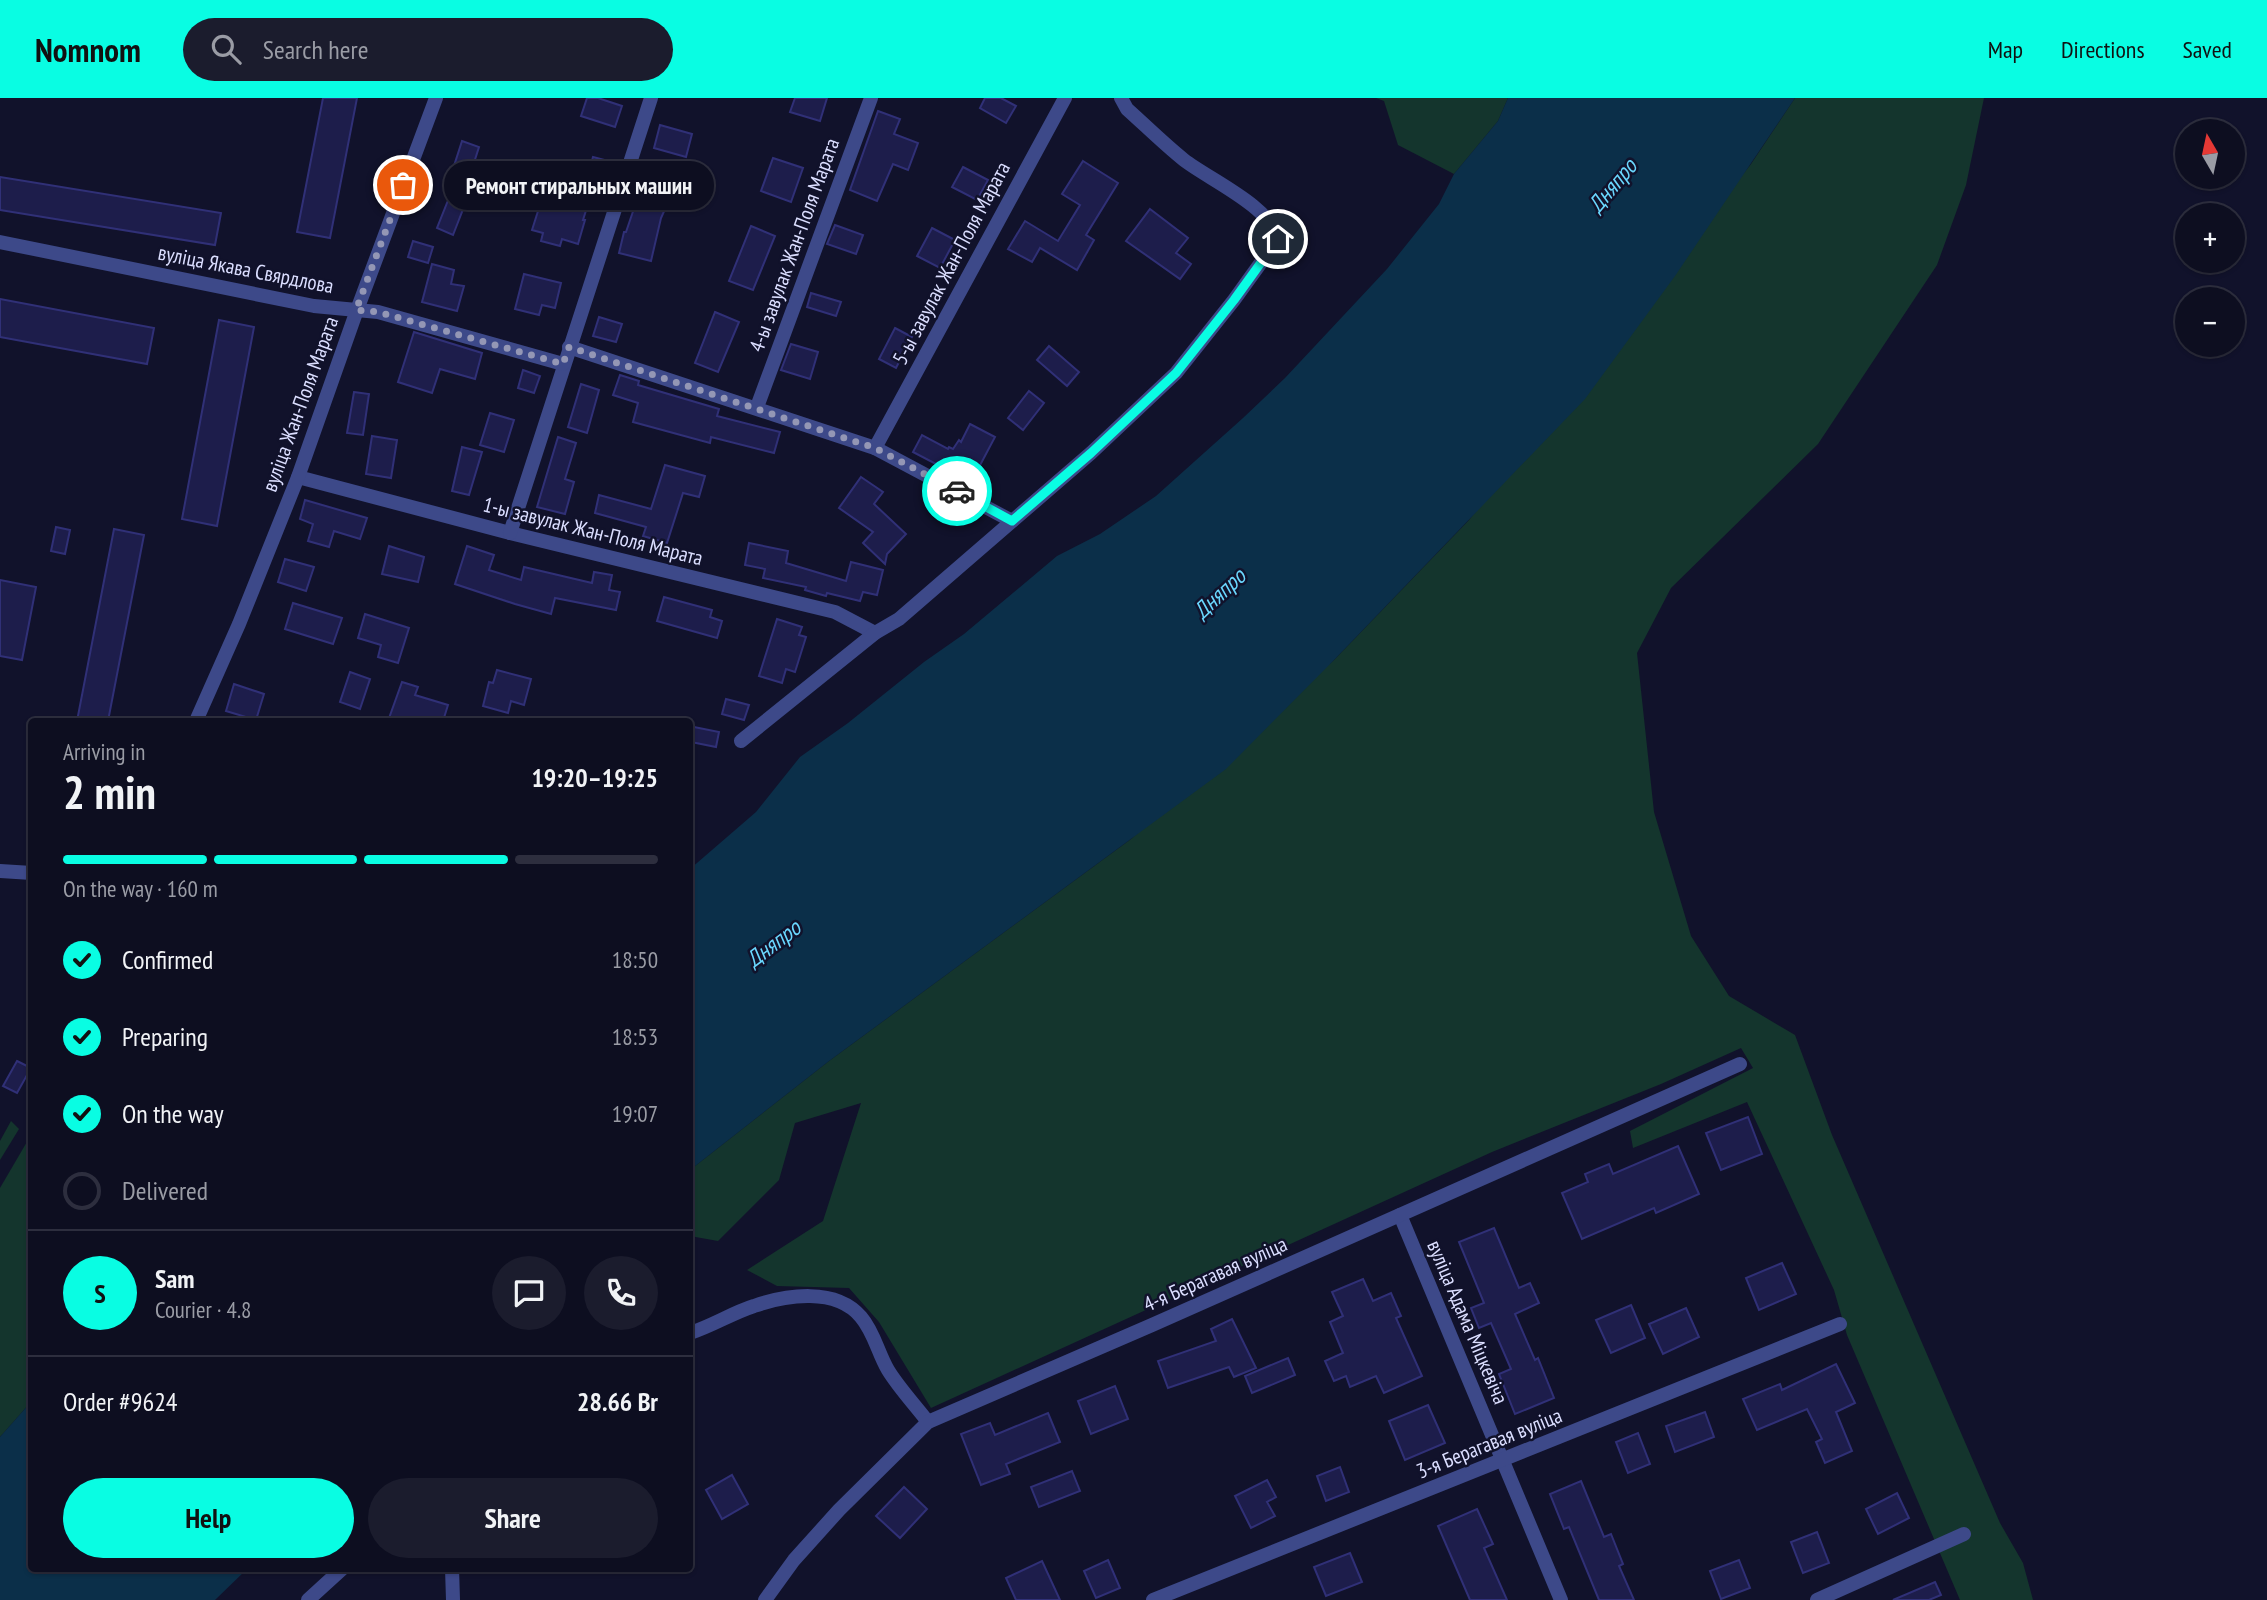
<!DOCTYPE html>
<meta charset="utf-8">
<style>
:root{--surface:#0d0e20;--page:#1b1c2d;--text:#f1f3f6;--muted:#9a9ca5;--line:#2d2e3e;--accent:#09fde3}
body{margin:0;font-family:"PT Sans Narrow",sans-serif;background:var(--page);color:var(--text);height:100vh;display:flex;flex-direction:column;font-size:26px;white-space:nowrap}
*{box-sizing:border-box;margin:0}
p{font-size:23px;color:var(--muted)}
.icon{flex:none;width:38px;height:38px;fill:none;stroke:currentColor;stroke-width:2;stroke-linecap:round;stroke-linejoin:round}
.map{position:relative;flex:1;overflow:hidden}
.details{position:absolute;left:28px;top:620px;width:665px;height:854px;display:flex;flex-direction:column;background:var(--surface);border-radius:7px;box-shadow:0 2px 5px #0004,0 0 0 2px var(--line)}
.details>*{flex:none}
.needle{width:46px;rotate:351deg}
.buttons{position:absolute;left:2175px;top:21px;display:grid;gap:14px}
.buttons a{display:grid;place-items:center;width:70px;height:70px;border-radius:50%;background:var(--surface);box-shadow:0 2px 5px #0004,0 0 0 2px var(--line);font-size:35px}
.pin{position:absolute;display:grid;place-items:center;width:60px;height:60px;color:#fff;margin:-30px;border:4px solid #fff;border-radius:50%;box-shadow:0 2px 7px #0007}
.courier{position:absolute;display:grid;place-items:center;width:70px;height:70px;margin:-35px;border:5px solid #09fde3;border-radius:50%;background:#fff;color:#222;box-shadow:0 2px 9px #0007}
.bubble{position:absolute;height:49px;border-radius:24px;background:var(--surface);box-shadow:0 2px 5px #0004,0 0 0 2px var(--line);font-size:23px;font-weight:700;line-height:49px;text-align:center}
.headline em{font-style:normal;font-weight:700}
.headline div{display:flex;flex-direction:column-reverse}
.headline{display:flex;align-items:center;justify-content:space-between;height:119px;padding:0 35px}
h1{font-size:46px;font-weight:700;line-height:52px}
.bar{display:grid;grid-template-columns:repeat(4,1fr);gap:10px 7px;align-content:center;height:84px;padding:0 35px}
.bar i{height:9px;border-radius:5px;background:var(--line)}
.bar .on{background:var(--accent)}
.bar p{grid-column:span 4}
.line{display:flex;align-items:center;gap:18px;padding:0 35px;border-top:2px solid var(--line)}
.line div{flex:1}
.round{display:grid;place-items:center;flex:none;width:74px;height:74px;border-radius:37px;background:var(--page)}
ol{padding:0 35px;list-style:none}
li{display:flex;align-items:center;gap:21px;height:77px}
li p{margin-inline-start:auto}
li .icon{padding:7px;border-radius:50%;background:var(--accent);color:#111;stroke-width:4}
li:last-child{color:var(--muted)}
li i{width:38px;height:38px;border:4px solid var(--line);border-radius:50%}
.primary-button{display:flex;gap:14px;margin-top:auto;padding:14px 35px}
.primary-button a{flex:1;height:80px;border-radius:42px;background:var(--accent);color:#111;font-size:28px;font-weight:700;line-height:80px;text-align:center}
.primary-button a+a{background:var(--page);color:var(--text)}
header{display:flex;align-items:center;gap:42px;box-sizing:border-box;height:98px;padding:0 35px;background:var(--accent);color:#111}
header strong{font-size:33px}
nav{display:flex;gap:38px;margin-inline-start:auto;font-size:24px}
.search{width:490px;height:63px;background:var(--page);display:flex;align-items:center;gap:18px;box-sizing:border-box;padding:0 24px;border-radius:38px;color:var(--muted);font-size:26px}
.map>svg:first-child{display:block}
.green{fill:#14352d}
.water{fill:#0b2f49}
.building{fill:#1d1d4b;stroke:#303077;stroke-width:2}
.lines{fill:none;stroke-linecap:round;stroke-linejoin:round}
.minor{stroke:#3d4989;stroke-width:14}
.tertiary{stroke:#3d4989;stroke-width:14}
.done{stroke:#9497b5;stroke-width:7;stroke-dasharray:0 12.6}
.route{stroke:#09fde3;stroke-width:9}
.labels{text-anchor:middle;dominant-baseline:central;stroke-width:5;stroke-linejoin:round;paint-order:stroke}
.street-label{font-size:21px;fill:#dbdeff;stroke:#11122b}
.water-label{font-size:23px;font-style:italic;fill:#6ad7fe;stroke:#11122b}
</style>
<header>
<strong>Nomnom</strong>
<div class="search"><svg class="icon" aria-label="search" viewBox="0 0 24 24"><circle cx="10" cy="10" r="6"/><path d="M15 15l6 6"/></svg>Search here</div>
<nav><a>Map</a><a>Directions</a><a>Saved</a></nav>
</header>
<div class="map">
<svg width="2267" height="1502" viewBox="0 0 2267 1502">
<rect width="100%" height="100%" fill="#11122b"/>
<!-- green -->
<g class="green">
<polygon points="1376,0 1508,0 1498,23 1454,76 1398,47 1384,3"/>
<polygon points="1795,0 1984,0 1966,87 1937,167 1818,346 1671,490 1637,555 1654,714 1691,838 1729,898 1795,937 1832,1037 2000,1425 2023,1465 2033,1502 1960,1502 1847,1237 1834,1192 1747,1004 1633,1050 1630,1033 1753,970 1741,950 1661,986 1492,1054 931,1310 879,1224 849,1190 777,1188 747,1172 823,1123 861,1005 795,1025 779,1082 718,1143 690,1138 690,1072 829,963 1131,741 1334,562 1469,422 1751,66"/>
<polygon points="11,1023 19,1031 0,1062 0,1043"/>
<polygon points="31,1037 31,1304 0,1339 0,1090"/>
</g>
<!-- water -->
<g class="water">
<polygon points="1508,0 1795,0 1675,178 1585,301 1334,562 1226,671 829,963 690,1072 690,771 756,714 800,659 848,625 924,564 964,536 1057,458 1100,436 1156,398 1243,320 1285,280 1387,171 1439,106 1454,76 1498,23"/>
<polygon points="31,1304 32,1470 248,1470 215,1502 0,1502 0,1339"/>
</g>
<!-- building -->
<g class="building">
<polygon points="323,0 357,0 330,140 297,134"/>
<polygon points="587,0 598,0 622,8 615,29 581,18"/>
<polygon points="795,0 827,0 820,23 790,14"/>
<polygon points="985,0 1001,0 1016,8 1006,25 980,10"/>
<polygon points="878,13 900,21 894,36 918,45 908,72 893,66 877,103 850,92"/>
<polygon points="660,27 692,36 686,59 654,50"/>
<polygon points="462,43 479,49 470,77 453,71"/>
<polygon points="593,59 612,64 607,79 589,73"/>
<polygon points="773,60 803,70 791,104 761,93"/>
<polygon points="1083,63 1118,85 1086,137 1094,142 1077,172 1040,150 1032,164 1008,151 1025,123 1058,143 1080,107 1062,96"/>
<polygon points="561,67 597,78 583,122 585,122 578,146 562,141 560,148 541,143 543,135 532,132 539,110 546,112"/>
<polygon points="963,69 988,82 977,102 952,89"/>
<polygon points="0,79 221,115 215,147 0,112"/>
<polygon points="641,90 670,100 661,120 651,163 619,155 624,134 626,134"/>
<polygon points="451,95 467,101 453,137 437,130"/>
<polygon points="1150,111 1188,140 1176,155 1191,166 1180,181 1126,143"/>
<polygon points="835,127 863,137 856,156 827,146"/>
<polygon points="751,128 775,138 753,192 729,183"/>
<polygon points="932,130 955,142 940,170 917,158"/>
<polygon points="413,143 433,149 428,165 408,159"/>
<polygon points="432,166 454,172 451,186 464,188 457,213 422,204"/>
<polygon points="524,176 561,185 555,210 542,207 539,217 515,211"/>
<polygon points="811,195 841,204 836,218 807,209"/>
<polygon points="0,201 154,230 147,266 0,239"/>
<polygon points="715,214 739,224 718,274 695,265"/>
<polygon points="599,219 622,226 616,244 593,238"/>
<polygon points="219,222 254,229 217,428 182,421"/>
<polygon points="895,230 912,239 896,270 879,261"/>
<polygon points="414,234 482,255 475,281 440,271 432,295 398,284"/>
<polygon points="791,246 818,254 810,281 781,272"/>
<polygon points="1049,248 1079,274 1067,288 1037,262"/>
<polygon points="523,272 540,278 534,295 518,290"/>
<polygon points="620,277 639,283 638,287 719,311 717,318 780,334 774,355 711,339 710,345 633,324 638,305 613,297"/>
<polygon points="581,286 599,292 587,335 568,329"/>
<polygon points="1029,293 1044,305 1023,332 1008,320"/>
<polygon points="354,294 369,296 363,337 347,335"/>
<polygon points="490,315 514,322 504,354 480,347"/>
<polygon points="970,326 995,339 969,388 937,369 938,367 913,354 922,337 948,351 949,349 953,351 959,342 961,344"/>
<polygon points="372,338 397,342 391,380 366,376"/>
<polygon points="558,339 576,345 565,381 574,384 565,416 537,409"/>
<polygon points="462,349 482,354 469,397 452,393"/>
<polygon points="665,367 705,378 699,399 683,395 667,445 643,438 646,429 595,415 599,397 651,411"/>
<polygon points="861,379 883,394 874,406 906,436 887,456 885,466 863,445 873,434 839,410"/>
<polygon points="305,402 367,420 360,441 334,433 329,449 308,443 313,426 300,421"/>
<polygon points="56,429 70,432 65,456 51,453"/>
<polygon points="114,431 144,437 108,623 77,623"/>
<polygon points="749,445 788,453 786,465 846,483 851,464 883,472 877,497 863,494 860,503 827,495 826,498 805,492 806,489 763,480 765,471 745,467"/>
<polygon points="389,448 424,459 418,484 382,476"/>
<polygon points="467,448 494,457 489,472 521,482 524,469 592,485 594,474 612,477 609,492 620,494 616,512 555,500 551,516 515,506 455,486"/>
<polygon points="285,461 314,469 306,493 278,484"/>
<polygon points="0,482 36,489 22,562 0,558"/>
<polygon points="664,499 712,512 710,519 722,523 717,540 657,523"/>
<polygon points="293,505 342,520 333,546 285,531"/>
<polygon points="365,516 409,530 398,565 378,559 381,547 358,540"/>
<polygon points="777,521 802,529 799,537 806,539 795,574 786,571 782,585 759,578"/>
<polygon points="497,572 531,581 524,607 511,603 508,615 483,608 489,584 493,585"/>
<polygon points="350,574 370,581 360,611 340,604"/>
<polygon points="402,584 418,589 415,597 448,607 443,623 388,623"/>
<polygon points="234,586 264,596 256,622 226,613"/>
<polygon points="726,601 749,607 744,622 722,616"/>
<polygon points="694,629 719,634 716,649 691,644"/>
<polygon points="17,963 31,970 17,995 3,988"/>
<polygon points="1748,1019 1762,1056 1721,1072 1706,1035"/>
<polygon points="1678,1048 1699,1096 1656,1115 1654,1110 1582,1141 1562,1095 1588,1084 1585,1076 1609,1066 1613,1076"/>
<polygon points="1494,1130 1519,1190 1530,1185 1539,1205 1515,1216 1535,1262 1538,1260 1554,1300 1515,1316 1499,1276 1511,1271 1491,1225 1479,1230 1471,1210 1484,1205 1459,1144"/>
<polygon points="1782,1165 1796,1196 1759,1212 1746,1180"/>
<polygon points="1363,1181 1373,1203 1391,1195 1401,1218 1396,1220 1422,1278 1384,1295 1376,1278 1350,1289 1346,1278 1334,1283 1325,1263 1343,1255 1330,1224 1343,1218 1332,1194"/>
<polygon points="1631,1207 1645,1240 1611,1255 1596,1222"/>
<polygon points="1686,1210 1699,1239 1663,1256 1649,1226"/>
<polygon points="1232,1221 1256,1270 1234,1279 1229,1269 1168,1290 1158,1263 1216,1243 1211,1231"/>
<polygon points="1288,1260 1295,1277 1252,1295 1245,1278"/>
<polygon points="1836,1266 1855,1305 1836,1314 1852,1353 1825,1365 1816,1344 1822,1341 1807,1311 1757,1332 1743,1301 1780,1286 1782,1292"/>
<polygon points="1115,1288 1128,1321 1091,1336 1078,1303"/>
<polygon points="1428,1307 1445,1345 1405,1362 1389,1323"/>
<polygon points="1705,1314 1714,1339 1675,1354 1666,1328"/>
<polygon points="1048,1315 1060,1344 1006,1366 1010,1376 981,1387 961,1336 990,1325 995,1337"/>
<polygon points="1638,1335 1650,1366 1628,1375 1616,1344"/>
<polygon points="1340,1369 1349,1394 1326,1403 1317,1378"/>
<polygon points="1072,1373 1080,1393 1039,1409 1031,1389"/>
<polygon points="732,1377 748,1406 722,1421 706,1392"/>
<polygon points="1267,1382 1276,1399 1267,1404 1275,1418 1251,1430 1235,1398"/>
<polygon points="1581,1383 1604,1439 1611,1436 1623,1466 1619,1468 1634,1502 1599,1502 1569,1429 1564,1431 1550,1396"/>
<polygon points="904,1389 927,1411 900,1440 876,1418"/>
<polygon points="1897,1395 1909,1420 1878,1436 1866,1411"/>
<polygon points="1477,1411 1493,1446 1484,1450 1507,1502 1470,1502 1438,1428"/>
<polygon points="1817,1434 1829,1465 1803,1475 1791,1444"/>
<polygon points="1350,1455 1362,1484 1326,1498 1314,1469"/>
<polygon points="1108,1462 1120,1490 1096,1500 1084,1473"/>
<polygon points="1739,1462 1750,1490 1721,1501 1710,1473"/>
<polygon points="1042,1463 1060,1502 1016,1502 1006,1480"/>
<polygon points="1935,1484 1941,1497 1929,1502 1893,1502"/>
</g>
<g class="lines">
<!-- minor -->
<g class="minor">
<polyline points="569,249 875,350 1012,423"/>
<polyline points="757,309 871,0"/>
<polyline points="875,350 1065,0"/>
<polyline points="298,379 510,435 835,514 875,535"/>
<polyline points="510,435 651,0"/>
<path d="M 741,643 L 875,535 L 899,521 L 1091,355 L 1176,275 L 1234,202 L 1278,141 C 1270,108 1210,82 1184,62 C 1164,46 1146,28 1127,11 L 1121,0"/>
<polyline points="1400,1117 1561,1502"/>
<path d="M 690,1235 C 712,1228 732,1215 754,1208 C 786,1197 836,1189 861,1219 C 874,1234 878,1255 888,1272 C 899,1290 915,1307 928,1324"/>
<polyline points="452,1470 453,1502"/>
<polyline points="308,1502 343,1470"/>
<polyline points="765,1502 794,1462 839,1412 928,1324 1152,1227 1740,966"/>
<polyline points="1153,1502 1840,1226"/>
<polyline points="1817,1502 1964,1436"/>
</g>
<!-- tertiary -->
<g class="tertiary">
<polyline points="0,144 314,208 378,214 563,266"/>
<polyline points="196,623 239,526 298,379 357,212 436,0"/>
<polyline points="0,773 32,775"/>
</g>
</g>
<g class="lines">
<!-- done -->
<polyline class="done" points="403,87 356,212 378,214 563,266 569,249 875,350 957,393"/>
<!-- route -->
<polyline class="route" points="957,393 1012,423 1091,355 1176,275 1234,202 1278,141"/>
</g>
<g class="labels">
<!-- street labels -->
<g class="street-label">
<text transform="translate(794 147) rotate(-70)">4-ы завулак Жан-Поля Марата</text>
<text transform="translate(951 165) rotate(-62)">5-ы завулак Жан-Поля Марата</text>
<text transform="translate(246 171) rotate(11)">вуліца Якава Свярдлова</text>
<text transform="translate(300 306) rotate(-70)">вуліца Жан-Поля Марата</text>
<text transform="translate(593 433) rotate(14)">1-ы завулак Жан-Поля Марата</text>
<text transform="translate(1215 1176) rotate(-24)">4-я Берагавая вуліца</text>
<text transform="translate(1468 1224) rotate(67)">вуліца Адама Міцкевіча</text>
<text transform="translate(1489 1345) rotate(-22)">3-я Берагавая вуліца</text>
</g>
<!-- water labels -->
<g class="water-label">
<text transform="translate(1612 87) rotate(-50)">Дняпро</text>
<text transform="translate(1219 495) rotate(-43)">Дняпро</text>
<text transform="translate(773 845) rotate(-37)">Дняпро</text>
</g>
</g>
</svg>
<div class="buttons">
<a><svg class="needle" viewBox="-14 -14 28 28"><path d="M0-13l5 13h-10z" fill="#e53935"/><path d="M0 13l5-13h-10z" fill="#9a9ca5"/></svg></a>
<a>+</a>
<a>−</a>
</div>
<div class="pin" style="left:403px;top:87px;background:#ea580c"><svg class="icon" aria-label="bag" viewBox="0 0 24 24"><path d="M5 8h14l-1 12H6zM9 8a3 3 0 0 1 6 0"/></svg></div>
<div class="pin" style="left:1278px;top:141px;background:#1f2937"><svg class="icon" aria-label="home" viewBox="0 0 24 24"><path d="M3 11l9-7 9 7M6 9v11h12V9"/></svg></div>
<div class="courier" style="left:957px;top:393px"><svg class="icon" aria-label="car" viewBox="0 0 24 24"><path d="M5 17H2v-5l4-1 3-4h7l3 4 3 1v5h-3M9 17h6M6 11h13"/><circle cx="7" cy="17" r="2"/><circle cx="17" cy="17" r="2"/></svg></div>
<div class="bubble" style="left:444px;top:63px;width:270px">Ремонт стиральных машин</div>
<section class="details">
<div class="headline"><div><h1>2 min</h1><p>Arriving in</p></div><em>19:20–19:25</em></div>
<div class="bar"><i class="on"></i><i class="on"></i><i class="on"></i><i></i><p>On the way · 160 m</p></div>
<ol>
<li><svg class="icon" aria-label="check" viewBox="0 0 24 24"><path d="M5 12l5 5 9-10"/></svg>Confirmed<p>18:50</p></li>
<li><svg class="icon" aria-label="check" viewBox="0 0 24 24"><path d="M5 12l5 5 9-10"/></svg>Preparing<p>18:53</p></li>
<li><svg class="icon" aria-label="check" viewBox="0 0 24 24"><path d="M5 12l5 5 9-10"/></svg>On the way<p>19:07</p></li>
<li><i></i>Delivered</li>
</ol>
<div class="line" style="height:126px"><b class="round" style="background:var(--accent);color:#111">S</b><div><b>Sam</b><p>Courier · 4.8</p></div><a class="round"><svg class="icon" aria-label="chat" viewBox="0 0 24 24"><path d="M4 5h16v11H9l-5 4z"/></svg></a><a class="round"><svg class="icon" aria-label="phone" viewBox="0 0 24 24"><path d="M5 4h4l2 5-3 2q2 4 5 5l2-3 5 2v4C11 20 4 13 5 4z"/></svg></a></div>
<div class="line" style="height:91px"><div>Order #9624</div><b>28.66 Br</b></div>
<div class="primary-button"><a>Help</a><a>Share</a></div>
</section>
</div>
